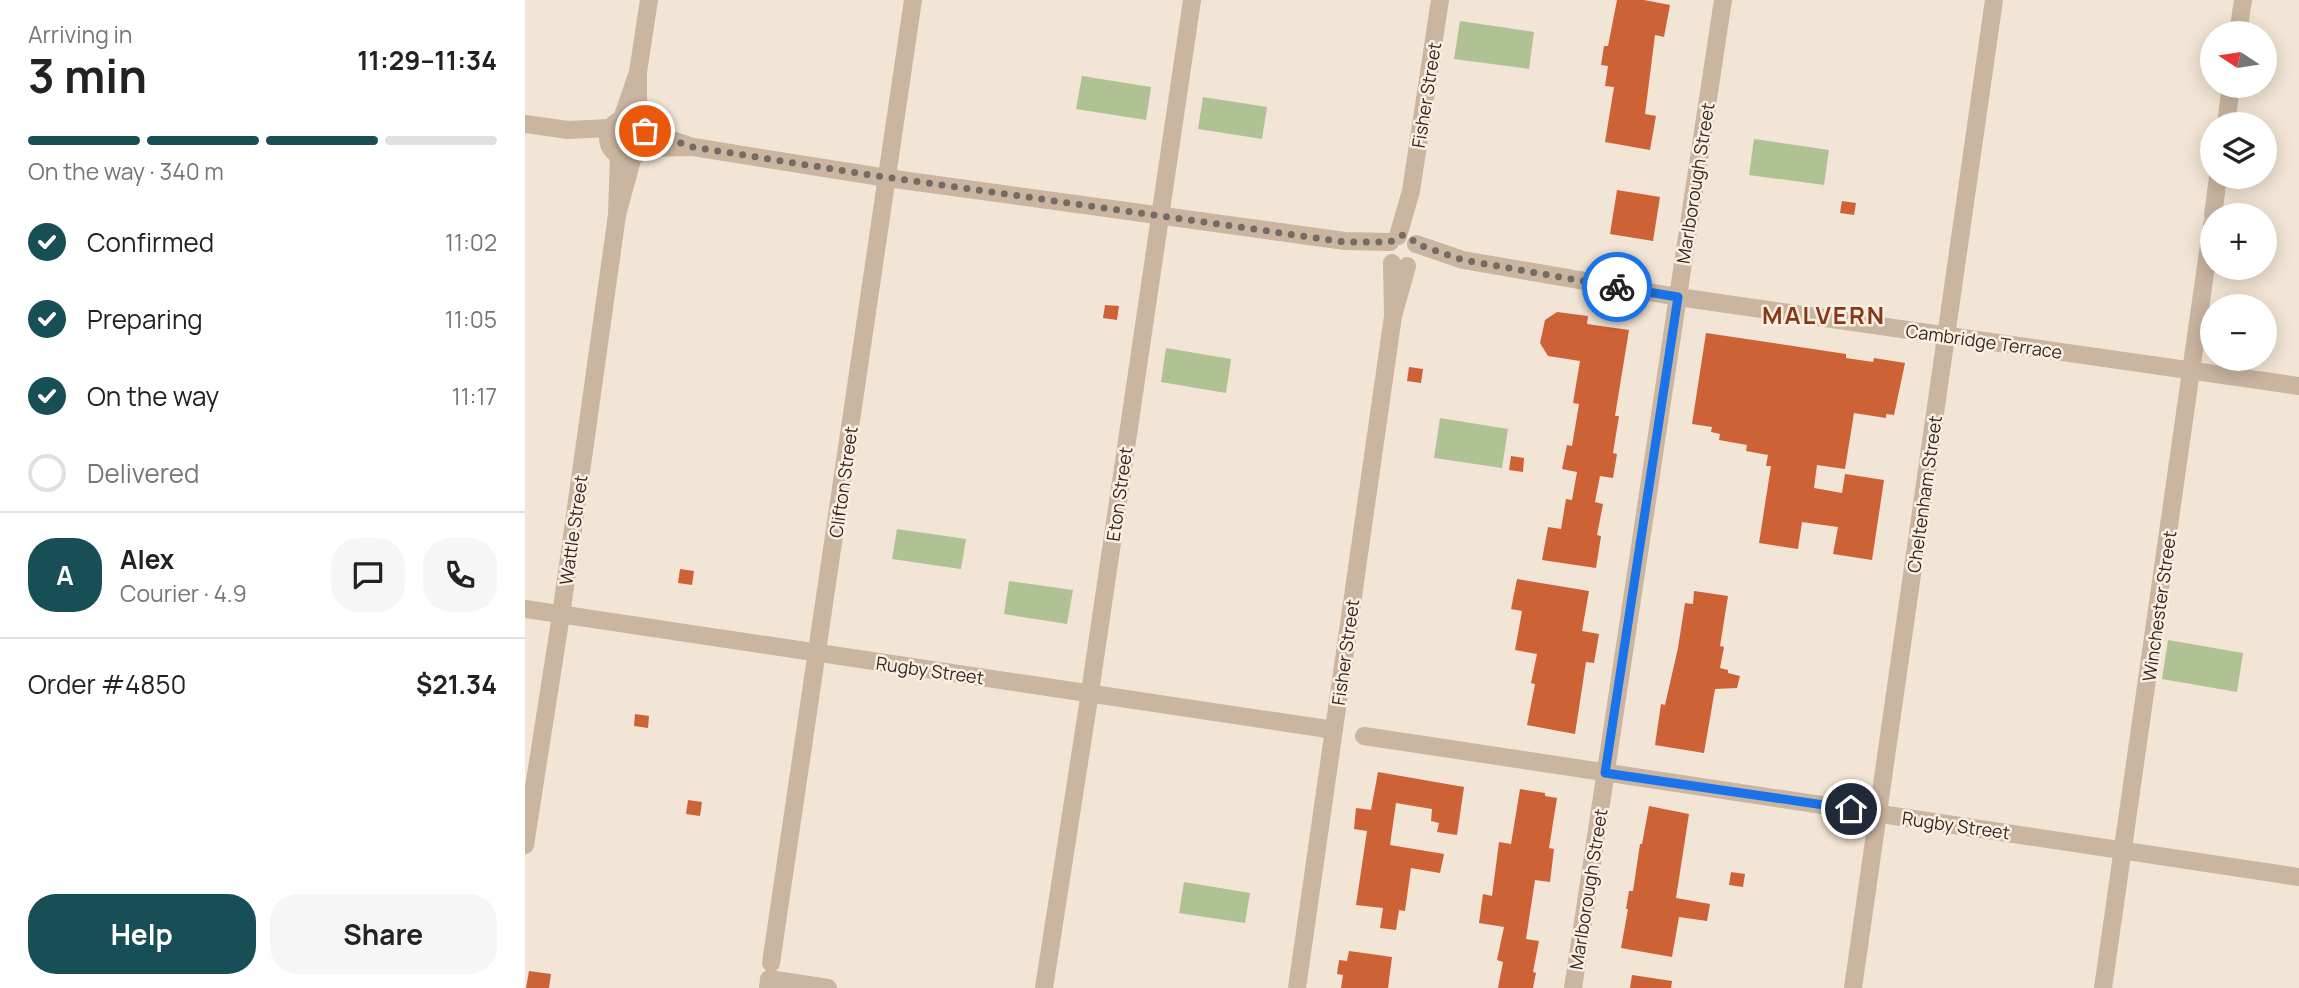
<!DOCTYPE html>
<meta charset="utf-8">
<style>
:root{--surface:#fff;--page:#f6f6f6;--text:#222;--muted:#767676;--line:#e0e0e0;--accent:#184f56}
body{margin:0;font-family:Manrope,sans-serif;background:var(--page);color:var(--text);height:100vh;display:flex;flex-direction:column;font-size:26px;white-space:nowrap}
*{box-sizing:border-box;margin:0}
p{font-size:23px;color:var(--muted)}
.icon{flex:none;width:38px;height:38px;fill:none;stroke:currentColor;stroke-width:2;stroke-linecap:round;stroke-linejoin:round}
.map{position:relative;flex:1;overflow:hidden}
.details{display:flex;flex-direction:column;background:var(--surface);width:525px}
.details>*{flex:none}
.needle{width:46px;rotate:282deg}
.controls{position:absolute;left:1675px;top:21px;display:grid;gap:14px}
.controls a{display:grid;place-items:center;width:77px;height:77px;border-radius:50%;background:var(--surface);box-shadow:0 4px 18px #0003;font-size:35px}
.pin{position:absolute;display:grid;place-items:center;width:60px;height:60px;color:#fff;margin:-30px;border:4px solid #fff;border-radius:50%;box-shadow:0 2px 7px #0007}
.courier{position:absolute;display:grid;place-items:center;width:70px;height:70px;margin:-35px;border:5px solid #1a73e8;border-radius:50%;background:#fff;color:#222;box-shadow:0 2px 9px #0007}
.summary em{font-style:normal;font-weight:700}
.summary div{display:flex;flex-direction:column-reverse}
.summary{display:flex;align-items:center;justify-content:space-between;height:119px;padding:0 28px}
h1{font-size:46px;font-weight:700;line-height:52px}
.bar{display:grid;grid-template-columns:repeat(4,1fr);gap:10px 7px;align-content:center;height:84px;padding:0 28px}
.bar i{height:9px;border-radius:5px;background:var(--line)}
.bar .on{background:var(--accent)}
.bar p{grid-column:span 4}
.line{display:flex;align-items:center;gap:18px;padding:0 28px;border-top:2px solid var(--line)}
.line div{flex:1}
.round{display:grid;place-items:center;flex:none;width:74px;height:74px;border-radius:28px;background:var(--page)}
ol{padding:0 28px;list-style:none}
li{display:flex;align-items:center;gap:21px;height:77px}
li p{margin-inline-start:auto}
li .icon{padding:7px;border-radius:50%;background:var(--accent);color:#fff;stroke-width:4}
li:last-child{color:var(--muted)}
li i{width:38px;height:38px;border:4px solid var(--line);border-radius:50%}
.cta{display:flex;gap:14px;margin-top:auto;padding:14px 28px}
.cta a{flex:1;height:80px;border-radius:28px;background:var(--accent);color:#fff;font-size:28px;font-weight:700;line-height:80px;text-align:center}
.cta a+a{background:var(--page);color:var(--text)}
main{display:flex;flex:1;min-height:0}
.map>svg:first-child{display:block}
.green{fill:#b0c194}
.building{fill:#cd6237}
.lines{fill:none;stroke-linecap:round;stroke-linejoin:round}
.minor{stroke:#cab5a0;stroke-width:18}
.done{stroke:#766b62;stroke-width:7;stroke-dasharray:0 12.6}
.route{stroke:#1a73e8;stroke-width:9}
.labels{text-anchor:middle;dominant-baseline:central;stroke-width:5;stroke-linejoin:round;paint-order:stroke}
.street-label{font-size:18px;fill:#332924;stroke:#faefe1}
.district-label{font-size:24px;font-weight:bold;letter-spacing:2px;fill:#863819;stroke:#faefe1}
</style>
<main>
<section class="details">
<div class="summary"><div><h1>3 min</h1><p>Arriving in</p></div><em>11:29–11:34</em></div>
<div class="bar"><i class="on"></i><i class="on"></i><i class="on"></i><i></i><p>On the way · 340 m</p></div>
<ol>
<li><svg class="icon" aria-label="check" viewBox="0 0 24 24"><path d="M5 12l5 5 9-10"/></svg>Confirmed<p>11:02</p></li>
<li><svg class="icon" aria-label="check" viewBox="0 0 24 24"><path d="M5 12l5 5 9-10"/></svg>Preparing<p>11:05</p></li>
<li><svg class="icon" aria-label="check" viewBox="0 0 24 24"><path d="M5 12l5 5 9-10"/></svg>On the way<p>11:17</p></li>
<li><i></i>Delivered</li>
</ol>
<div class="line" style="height:126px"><b class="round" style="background:var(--accent);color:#fff">A</b><div><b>Alex</b><p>Courier · 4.9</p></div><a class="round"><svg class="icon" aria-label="chat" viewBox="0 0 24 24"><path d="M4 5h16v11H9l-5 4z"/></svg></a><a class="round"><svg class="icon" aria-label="phone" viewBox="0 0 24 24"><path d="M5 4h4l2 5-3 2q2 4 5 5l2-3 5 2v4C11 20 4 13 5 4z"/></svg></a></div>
<div class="line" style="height:91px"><div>Order #4850</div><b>$21.34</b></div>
<div class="cta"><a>Help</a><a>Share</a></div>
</section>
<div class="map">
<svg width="1774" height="988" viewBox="0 0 1774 988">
<rect width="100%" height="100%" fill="#f2e5d5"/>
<!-- green -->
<g class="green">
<polygon points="935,21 1009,32 1004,69 929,59"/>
<polygon points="557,76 626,87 621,120 551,109"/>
<polygon points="678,97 742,107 737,139 673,129"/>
<polygon points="1229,139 1304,150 1299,185 1224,175"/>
<polygon points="641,348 706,359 701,393 636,382"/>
<polygon points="915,418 983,429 977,468 909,458"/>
<polygon points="372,529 441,539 436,569 367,559"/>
<polygon points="484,581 548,590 542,624 479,614"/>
<polygon points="1643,640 1718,653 1712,692 1637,679"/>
<polygon points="659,882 725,893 720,923 654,913"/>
</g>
<!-- building -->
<g class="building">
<polygon points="1092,0 1119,0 1145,5 1139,37 1130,35 1120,114 1131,116 1125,150 1080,142 1089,87 1080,86 1083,66 1076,65 1079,46 1083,46"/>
<polygon points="1092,190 1135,197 1128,241 1085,234"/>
<polygon points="1317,201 1331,203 1329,215 1315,213"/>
<polygon points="580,305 594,306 592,320 578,318"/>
<polygon points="1032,312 1063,316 1062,324 1104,330 1090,416 1094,416 1088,453 1092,454 1088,478 1075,476 1070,502 1078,504 1072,535 1076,536 1071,568 1017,560 1023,527 1036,529 1041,499 1047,500 1052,472 1037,469 1042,445 1047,446 1054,404 1048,403 1055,361 1023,356 1015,343 1020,320"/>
<polygon points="1181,333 1321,354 1321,358 1348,362 1349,358 1380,363 1369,415 1361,414 1361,418 1329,413 1320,469 1292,465 1289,488 1317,493 1320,474 1359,480 1347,560 1308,554 1313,527 1277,522 1273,549 1234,543 1246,466 1241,466 1243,455 1221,451 1222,445 1194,440 1195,434 1186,432 1187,427 1167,424"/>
<polygon points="884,367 898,369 896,383 882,381"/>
<polygon points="986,456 999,458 998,472 984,470"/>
<polygon points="155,569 169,571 167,585 153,583"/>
<polygon points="992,579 1064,591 1057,631 1074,634 1069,663 1061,662 1050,734 1002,725 1010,684 1006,683 1012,654 990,650 997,611 986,609"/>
<polygon points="1169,591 1203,596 1195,646 1199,647 1195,668 1203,670 1203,673 1215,676 1212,688 1190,689 1179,753 1130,745 1136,704 1140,705 1153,648 1160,603 1168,604"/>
<polygon points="110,714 124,716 123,728 109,726"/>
<polygon points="853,772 939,787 932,835 912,832 914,823 906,821 907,809 871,803 865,845 919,854 915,873 886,868 880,911 874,910 871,930 855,928 858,908 831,905 842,831 829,829 831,808 846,810"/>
<polygon points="995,789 1020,793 1020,796 1032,798 1024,848 1029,849 1025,882 1010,880 1001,939 1014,941 1008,972 1011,973 1008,988 973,988 978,962 972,960 979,927 954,923 958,894 967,896 974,842 986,844"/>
<polygon points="163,800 177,802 175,816 161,814"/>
<polygon points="1124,806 1164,814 1151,898 1185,904 1182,921 1154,917 1147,957 1096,948 1103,909 1101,909 1104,891 1108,891 1115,844 1117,844"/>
<polygon points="1206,872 1220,874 1218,887 1204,885"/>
<polygon points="824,951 867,957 863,988 816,988 818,975 812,974 814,960 822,961"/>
<polygon points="4,971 26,974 24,988 1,988"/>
<polygon points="1107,975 1147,981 1146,988 1105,988"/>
</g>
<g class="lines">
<!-- minor -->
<g class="minor">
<polyline points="1713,33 1718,0"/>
<polyline points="113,72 124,0"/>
<circle cx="102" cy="138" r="19"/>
<polyline points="97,119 113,72 113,122"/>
<polyline points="0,124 43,130 85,128"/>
<polyline points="1701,124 1706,86"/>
<polyline points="168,147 362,178 820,241 865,242"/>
<polyline points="118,148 168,147 120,131"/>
<polyline points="94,155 92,215 108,156"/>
<polyline points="1688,215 1693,177"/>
<polyline points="873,236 886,191 915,0"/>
<polyline points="891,244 938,260 1153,297 1774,386"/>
<polyline points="867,263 868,316 882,266"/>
<path d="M 0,609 C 270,650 540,688 809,730"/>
<polyline points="839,736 1774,877"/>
<polyline points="0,845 36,615 92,215"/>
<polyline points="246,963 388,0"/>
<polyline points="243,988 244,979 303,988"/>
<polyline points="519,988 565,692 667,0"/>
<polyline points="772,988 868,316"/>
<polyline points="1048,988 1198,0"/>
<polyline points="1328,988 1469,0"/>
<polyline points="1578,988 1687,224"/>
</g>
</g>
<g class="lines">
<!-- done -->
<polyline class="done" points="120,131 168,147 339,174 820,242 865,242 878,235 885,237 891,244 938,260 1092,287"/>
<!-- route -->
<polyline class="route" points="1092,287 1153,297 1080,773 1326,809"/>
</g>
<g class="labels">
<!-- street labels -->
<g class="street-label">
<text transform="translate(901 95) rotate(-81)">Fisher Street</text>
<text transform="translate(1170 183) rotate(-81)">Marlborough Street</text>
<text transform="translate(1459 341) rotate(8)">Cambridge Terrace</text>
<text transform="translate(318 482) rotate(-82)">Clifton Street</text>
<text transform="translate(594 494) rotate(-82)">Eton Street</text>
<text transform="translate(1399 494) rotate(-82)">Cheltenham Street</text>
<text transform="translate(48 530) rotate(-82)">Wattle Street</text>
<text transform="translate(1634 606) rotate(-82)">Winchester Street</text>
<text transform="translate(820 652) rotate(-82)">Fisher Street</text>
<text transform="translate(405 670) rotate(8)">Rugby Street</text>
<text transform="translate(1431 825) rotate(8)">Rugby Street</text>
<text transform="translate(1063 889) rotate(-81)">Marlborough Street</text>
</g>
<!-- district labels -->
<g class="district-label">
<text x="1299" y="314">MALVERN</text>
</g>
</g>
</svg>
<div class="controls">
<a><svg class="needle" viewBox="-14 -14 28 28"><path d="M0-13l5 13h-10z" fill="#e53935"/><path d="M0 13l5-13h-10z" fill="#767676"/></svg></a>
<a><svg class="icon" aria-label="layers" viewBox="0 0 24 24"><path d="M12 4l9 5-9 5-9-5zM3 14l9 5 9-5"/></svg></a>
<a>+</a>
<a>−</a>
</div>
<div class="pin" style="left:120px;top:131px;background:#ea580c"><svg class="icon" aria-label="bag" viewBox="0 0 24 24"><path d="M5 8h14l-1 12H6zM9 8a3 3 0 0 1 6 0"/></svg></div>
<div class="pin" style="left:1326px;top:809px;background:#1f2937"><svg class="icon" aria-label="home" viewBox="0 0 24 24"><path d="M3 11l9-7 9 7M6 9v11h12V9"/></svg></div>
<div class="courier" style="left:1092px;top:287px"><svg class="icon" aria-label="bike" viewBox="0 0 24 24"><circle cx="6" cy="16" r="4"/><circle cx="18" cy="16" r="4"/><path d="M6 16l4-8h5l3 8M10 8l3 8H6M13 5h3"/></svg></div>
</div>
</main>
